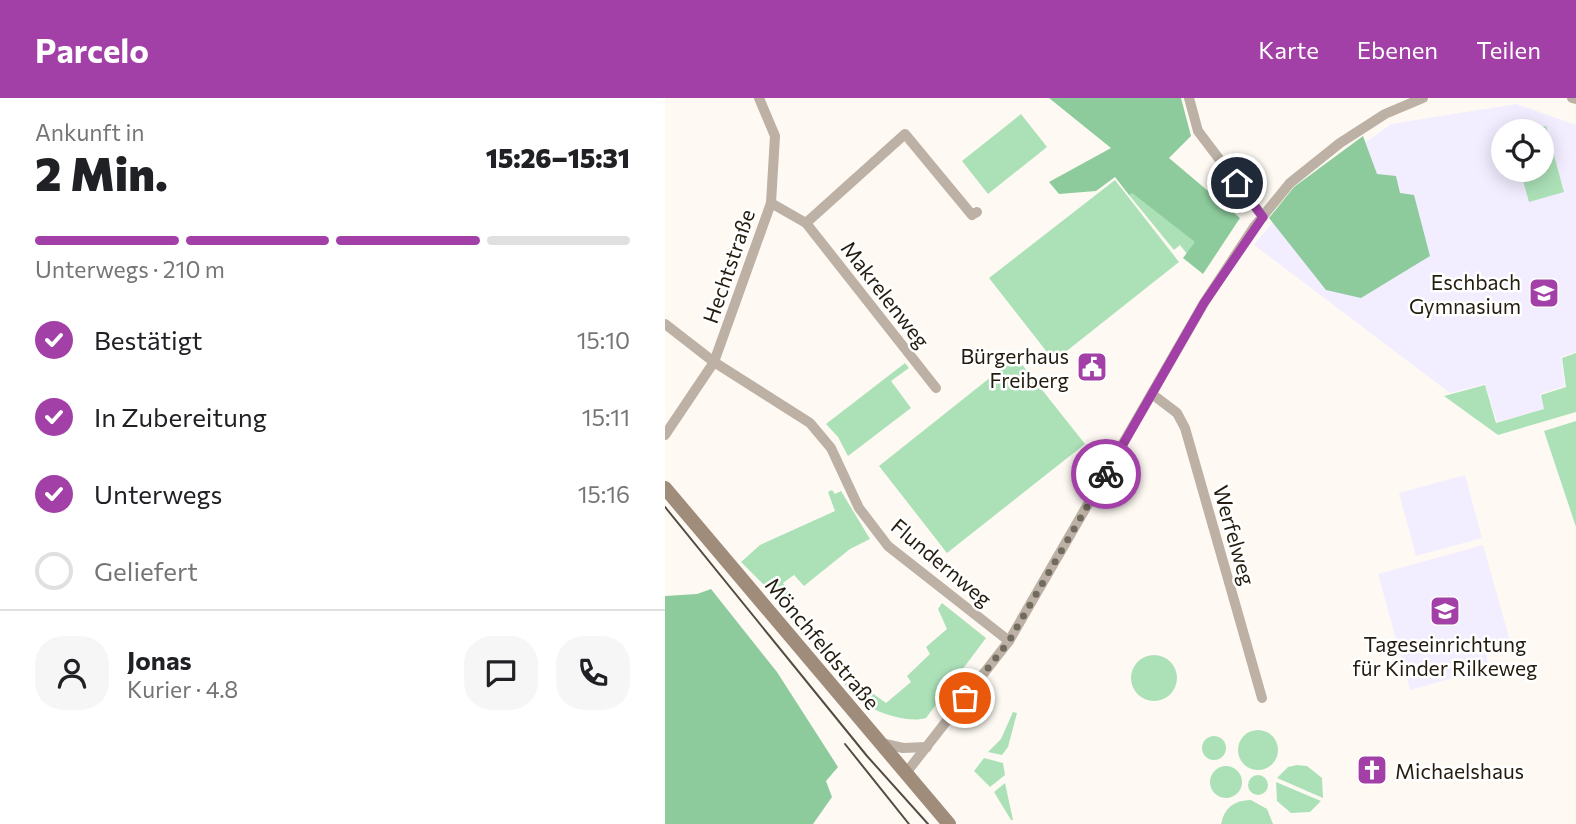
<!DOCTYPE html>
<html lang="de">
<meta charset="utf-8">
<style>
:root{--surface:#fff;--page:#f6f6f6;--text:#202124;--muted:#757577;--line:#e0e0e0;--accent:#a240a7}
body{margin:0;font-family:Commissioner,sans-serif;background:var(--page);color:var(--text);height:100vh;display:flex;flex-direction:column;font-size:26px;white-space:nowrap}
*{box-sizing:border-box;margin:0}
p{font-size:23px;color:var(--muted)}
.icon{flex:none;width:38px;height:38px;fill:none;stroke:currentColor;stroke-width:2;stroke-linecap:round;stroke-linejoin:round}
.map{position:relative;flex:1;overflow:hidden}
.details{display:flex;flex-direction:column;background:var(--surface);width:665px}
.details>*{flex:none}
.buttons{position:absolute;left:826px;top:21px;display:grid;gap:14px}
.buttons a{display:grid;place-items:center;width:63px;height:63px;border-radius:50%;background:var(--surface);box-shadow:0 4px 18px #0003;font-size:35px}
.pin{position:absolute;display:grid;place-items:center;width:60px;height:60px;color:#fff;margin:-30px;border:4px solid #fff;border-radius:50%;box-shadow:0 2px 7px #0007}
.courier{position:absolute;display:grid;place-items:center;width:70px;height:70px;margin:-35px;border:5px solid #a240a7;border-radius:50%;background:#fff;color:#222;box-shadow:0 2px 9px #0007}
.headline em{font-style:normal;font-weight:800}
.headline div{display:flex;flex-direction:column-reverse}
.headline{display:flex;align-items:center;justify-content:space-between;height:119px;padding:0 35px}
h1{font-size:46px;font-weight:800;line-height:52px}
.bar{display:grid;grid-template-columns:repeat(4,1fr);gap:10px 7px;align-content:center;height:84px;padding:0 35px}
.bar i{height:9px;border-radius:5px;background:var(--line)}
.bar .selected{background:var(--accent)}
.bar p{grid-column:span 4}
.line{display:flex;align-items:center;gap:18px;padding:0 35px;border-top:2px solid var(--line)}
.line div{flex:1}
.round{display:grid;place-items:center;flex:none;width:74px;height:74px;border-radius:28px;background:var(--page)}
ol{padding:0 35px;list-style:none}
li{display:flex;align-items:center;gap:21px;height:77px}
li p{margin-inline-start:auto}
li .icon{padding:7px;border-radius:50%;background:var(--accent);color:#fff;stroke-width:4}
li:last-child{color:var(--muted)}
li i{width:38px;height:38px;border:4px solid var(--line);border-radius:50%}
header{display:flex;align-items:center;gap:42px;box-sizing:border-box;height:98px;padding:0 35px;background:var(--accent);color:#fff}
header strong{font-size:33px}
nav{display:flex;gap:38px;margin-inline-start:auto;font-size:24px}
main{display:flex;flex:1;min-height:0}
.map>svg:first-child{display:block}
.education{fill:#f2edff;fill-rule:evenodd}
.green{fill:#ace1b8}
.forest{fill:#8dcb9c}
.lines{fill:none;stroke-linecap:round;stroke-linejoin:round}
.street{stroke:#bdb0a4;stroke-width:10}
.secondary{stroke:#9f8c7b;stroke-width:14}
.tram{stroke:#534c41;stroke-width:2}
.done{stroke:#706a5f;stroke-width:7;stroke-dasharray:0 12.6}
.route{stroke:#a240a7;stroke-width:9}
.labels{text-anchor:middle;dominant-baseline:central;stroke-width:5;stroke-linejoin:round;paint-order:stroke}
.street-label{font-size:21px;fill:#231c0f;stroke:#fff}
.poi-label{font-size:21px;fill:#231c0f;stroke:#fff;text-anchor:end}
</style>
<header>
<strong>Parcelo</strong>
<nav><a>Karte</a><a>Ebenen</a><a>Teilen</a></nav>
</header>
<main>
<section class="details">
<div class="headline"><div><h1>2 Min.</h1><p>Ankunft in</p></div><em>15:26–15:31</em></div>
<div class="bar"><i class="selected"></i><i class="selected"></i><i class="selected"></i><i></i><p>Unterwegs · 210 m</p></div>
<ol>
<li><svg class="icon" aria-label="check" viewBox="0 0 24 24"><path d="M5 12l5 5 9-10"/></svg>Bestätigt<p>15:10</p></li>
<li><svg class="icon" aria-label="check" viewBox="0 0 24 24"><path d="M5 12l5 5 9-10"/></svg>In Zubereitung<p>15:11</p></li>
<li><svg class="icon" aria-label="check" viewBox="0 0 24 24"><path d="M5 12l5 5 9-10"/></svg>Unterwegs<p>15:16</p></li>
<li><i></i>Geliefert</li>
</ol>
<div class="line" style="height:126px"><a class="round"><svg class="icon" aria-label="person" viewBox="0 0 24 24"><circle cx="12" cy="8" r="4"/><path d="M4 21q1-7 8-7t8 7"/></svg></a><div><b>Jonas</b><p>Kurier · 4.8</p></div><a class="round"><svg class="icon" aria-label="chat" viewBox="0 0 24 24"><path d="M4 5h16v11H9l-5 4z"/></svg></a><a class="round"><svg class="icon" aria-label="phone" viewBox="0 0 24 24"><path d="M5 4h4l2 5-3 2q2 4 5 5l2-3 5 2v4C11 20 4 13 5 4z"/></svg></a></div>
</section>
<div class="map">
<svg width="911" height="726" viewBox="0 0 911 726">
<rect width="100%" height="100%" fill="#fefaf3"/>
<!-- education -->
<g class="education">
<path d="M 851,6 L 911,27 L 911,254 L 896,259 L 900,288 L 875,296 L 879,311 L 832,324 L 820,286 L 785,295 L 589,147 L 633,94 L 726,26 ZM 838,33 L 877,33 L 877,72 L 838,72 Z"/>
<polygon points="800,377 817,440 751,458 734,395"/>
<polygon points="818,447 847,550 821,557 824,570 745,592 713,476"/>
</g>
<!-- green -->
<g class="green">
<polygon points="356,16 382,49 323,96 297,63"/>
<polygon points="881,28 899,94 864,104 855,72 877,72 877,33 861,33"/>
<polygon points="450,82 514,164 389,263 324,180"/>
<polygon points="466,94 531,144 522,156 515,147 509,152 464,97"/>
<polygon points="911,255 911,314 833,337 779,298 820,287 831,325 879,311 876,297 901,289 897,260"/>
<polygon points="351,259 420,346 282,455 214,368"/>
<polygon points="240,265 244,270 226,283 246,310 183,358 173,339 161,326"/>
<polygon points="911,323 911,429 879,333"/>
<polygon points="167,392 170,396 176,393 205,441 185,451 139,488 129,477 118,485 126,499 117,505 76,464 95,447 170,413 163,394"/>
<path d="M 277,505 L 321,540 L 261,620 C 238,627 189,608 180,586 L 189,582 L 221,605 L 246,584 L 242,578 L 265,556 L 261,549 L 282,531 L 273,511 Z"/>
<circle cx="489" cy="580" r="23"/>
<polygon points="348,614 352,615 343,649 337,657 323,654 336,641"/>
<circle cx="593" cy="652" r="20"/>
<circle cx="549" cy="650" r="12"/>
<polygon points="319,660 338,665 340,677 325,689 309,673"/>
<polygon points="632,667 642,668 657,680 658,700 612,680 623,669"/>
<circle cx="561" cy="684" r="16"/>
<circle cx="593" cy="687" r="10"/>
<polygon points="611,684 656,703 645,714 626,715 612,703"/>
<polygon points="340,685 348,722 346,722 329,694"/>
<path d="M 586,702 L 602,711 L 608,726 L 556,726 C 559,710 569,702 586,702 Z"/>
</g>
<!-- forest -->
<g class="forest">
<polygon points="384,0 516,0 526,38 504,60 575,120 538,176 518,160 530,144 467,95 464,97 450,79 431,93 394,96 384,84 446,50"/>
<polygon points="698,38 712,76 731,78 735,95 749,97 765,158 696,200 661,192 604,120 629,89"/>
<polygon points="46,491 112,574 173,669 161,683 167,699 148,726 0,726 0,498 32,496"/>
</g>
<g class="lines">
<!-- street -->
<g class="street">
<polyline points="524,0 533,33 598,119"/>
<polyline points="907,0 911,1"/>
<polyline points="106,105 141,125 271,290"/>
<polyline points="141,125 240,36 307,117 312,114"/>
<polyline points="0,226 49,264 145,325 166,350 194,410 223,448 344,543"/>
<polyline points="487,296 512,315 520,330 597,600"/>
<polyline points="0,337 49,264 106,105 110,38 94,0"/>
<polyline points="216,645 238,650 262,649"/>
<polyline points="241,675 344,543 539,205 589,129 625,85 675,45 720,16 758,0"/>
</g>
<!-- secondary -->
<polyline class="secondary" points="0,390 284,726"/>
<!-- tram -->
<g class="tram">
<polyline points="0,409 202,658 263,726"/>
<polyline points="180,646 244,726"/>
</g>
</g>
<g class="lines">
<!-- done -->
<polyline class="done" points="300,600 344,543 441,376"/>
<!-- route -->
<polyline class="route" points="441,376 539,205 598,119 572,85"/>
</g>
<!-- icons -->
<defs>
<g id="school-square" transform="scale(1.575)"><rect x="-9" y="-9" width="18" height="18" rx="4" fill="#a240a7" stroke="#fff"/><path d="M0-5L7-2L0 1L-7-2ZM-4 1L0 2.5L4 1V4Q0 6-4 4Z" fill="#fff"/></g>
<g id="civic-square" transform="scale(1.575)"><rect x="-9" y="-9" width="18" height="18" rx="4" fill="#a240a7" stroke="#fff"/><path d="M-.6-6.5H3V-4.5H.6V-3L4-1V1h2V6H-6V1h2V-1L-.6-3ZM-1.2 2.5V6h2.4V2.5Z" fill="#fff"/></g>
<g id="church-square" transform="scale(1.575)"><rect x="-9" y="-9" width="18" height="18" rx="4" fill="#a240a7" stroke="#fff"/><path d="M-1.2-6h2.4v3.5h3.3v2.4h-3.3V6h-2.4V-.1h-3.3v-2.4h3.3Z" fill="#fff"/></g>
</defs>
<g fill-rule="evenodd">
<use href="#school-square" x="879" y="195"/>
<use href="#civic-square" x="427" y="269"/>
<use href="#school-square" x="780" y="513"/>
<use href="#church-square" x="707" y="672"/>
</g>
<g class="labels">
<!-- street labels -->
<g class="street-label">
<text transform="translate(63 168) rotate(-71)">Hechtstraße</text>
<text transform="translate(221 196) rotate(52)">Makrelenweg</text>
<text transform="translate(570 437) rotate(74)">Werfelweg</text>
<text transform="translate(277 464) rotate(40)">Flundernweg</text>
<text transform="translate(158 545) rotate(50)">Mönchfeldstraße</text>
</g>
<!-- poi labels -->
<g class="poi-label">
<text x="856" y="183">Eschbach<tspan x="856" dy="24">Gymnasium</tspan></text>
<text x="404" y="257">Bürgerhaus<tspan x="404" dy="24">Freiberg</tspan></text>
<text x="780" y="545" text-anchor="middle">Tageseinrichtung<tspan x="780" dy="24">für Kinder Rilkeweg</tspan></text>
<text x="730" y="672" text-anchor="start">Michaelshaus</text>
</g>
</g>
</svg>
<div class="buttons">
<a><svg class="icon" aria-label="locate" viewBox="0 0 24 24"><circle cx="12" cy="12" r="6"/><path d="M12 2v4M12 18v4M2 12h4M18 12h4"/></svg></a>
</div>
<div class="pin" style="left:300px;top:600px;background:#ea580c"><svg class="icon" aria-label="bag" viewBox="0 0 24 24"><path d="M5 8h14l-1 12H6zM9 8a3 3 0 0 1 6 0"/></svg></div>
<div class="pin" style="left:572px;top:85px;background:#1f2937"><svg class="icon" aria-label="home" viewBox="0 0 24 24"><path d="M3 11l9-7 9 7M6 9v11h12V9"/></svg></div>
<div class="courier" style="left:441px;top:376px"><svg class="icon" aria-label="bike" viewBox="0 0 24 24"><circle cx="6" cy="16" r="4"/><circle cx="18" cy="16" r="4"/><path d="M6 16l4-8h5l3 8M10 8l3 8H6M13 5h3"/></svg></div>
</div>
</main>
